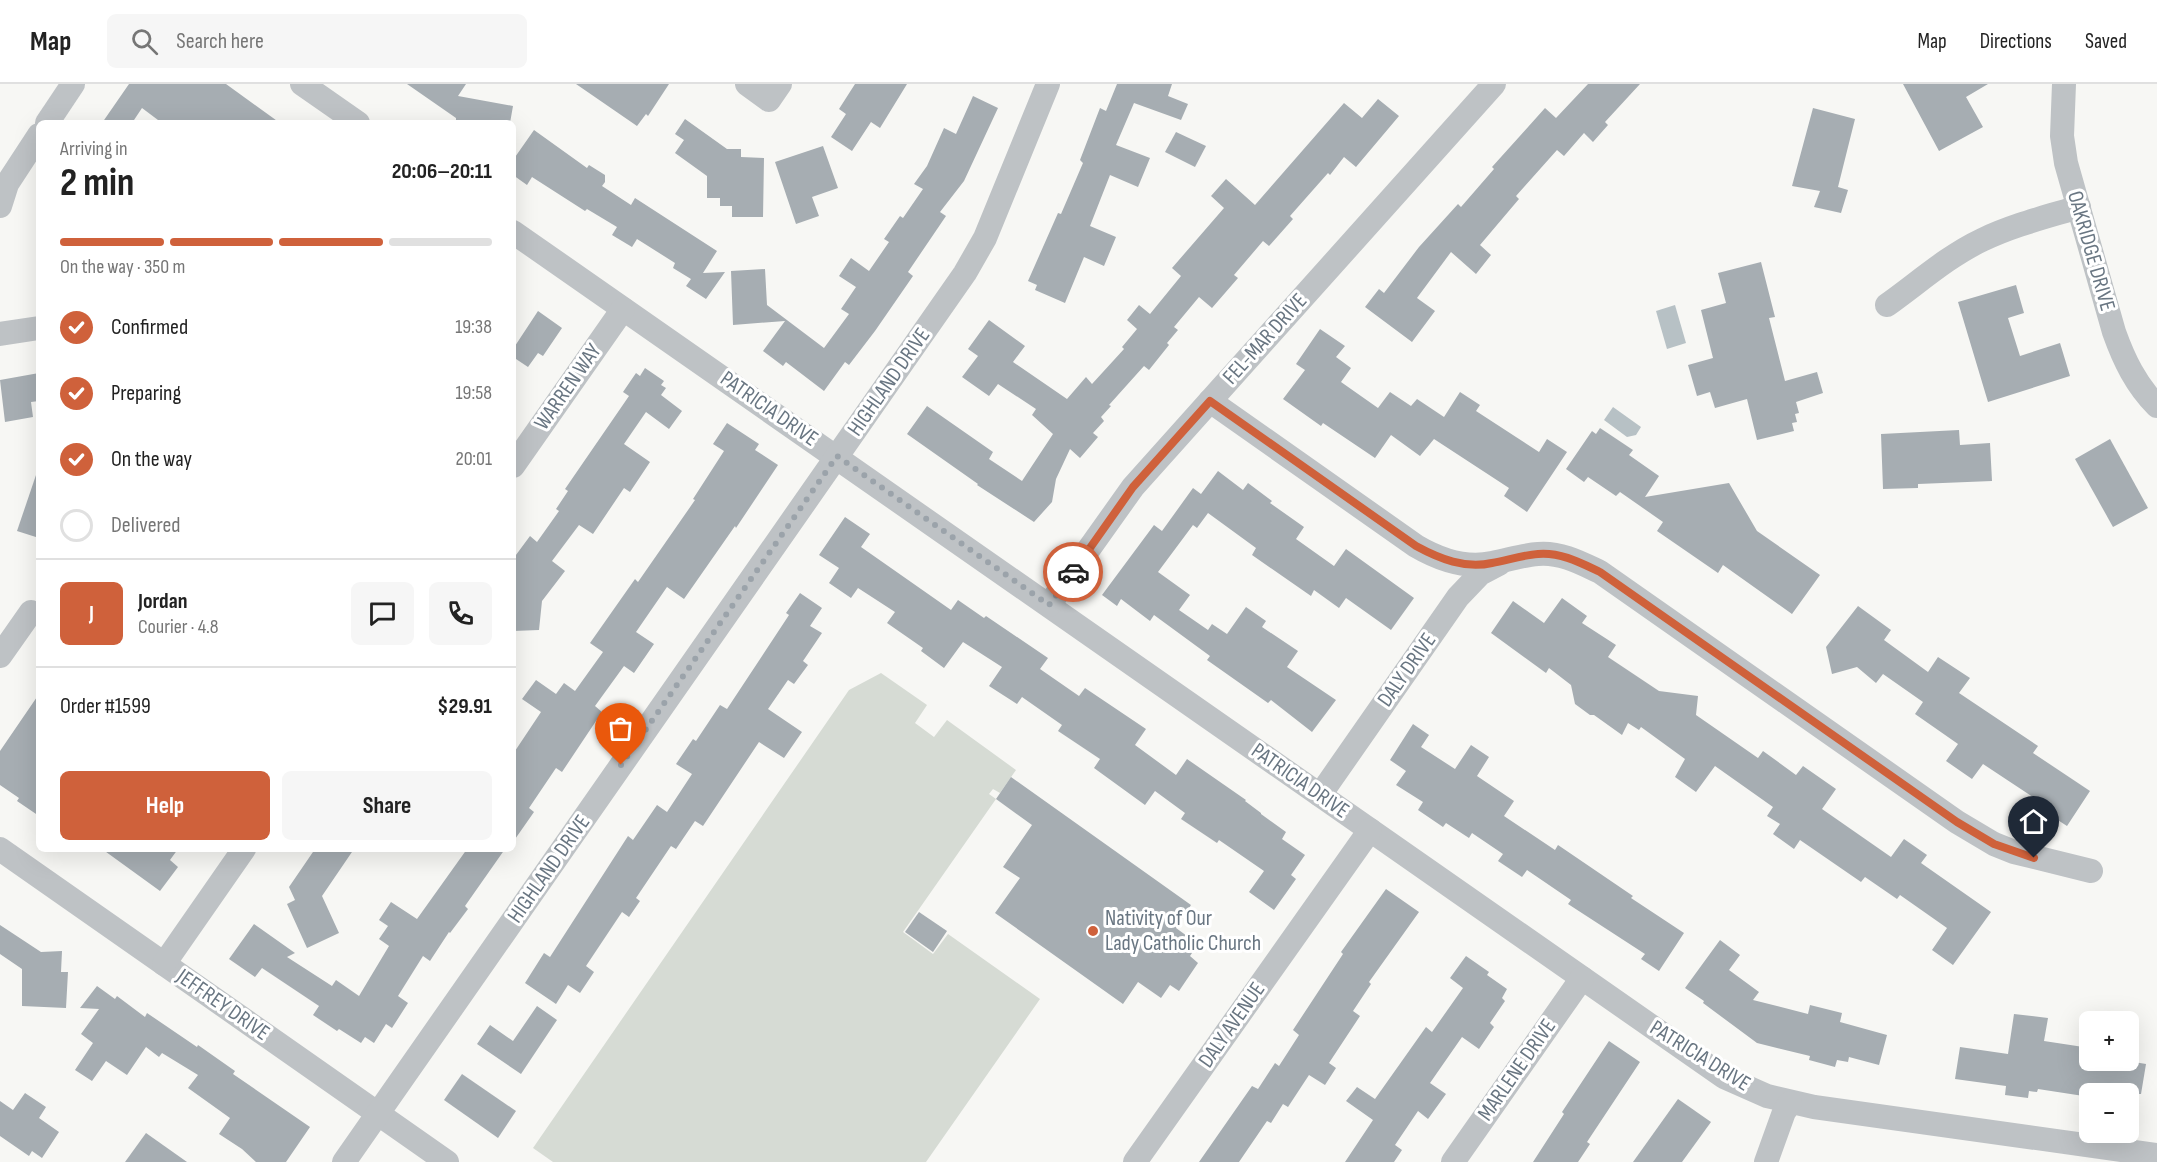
<!DOCTYPE html>
<meta charset="utf-8">
<style>
:root{--surface:#fff;--page:#f6f6f6;--text:#222;--muted:#767676;--line:#e0e0e0;--accent:#cf613b}
body{margin:0;font-family:"Sofia Sans Condensed",sans-serif;background:var(--page);color:var(--text);height:100vh;display:flex;flex-direction:column;font-size:22px;white-space:nowrap}
*{box-sizing:border-box;margin:0}
p{font-size:20px;color:var(--muted)}
.icon{flex:none;width:33px;height:33px;fill:none;stroke:currentColor;stroke-width:2;stroke-linecap:round;stroke-linejoin:round}
.map{position:relative;flex:1;overflow:hidden}
.panel{position:absolute;left:36px;top:36px;width:480px;height:732px;display:flex;flex-direction:column;background:var(--surface);border-radius:9px;box-shadow:0 6px 24px #0002}
.panel>*{flex:none}
.tools{position:absolute;left:2079px;top:927px;display:grid;gap:12px}
.tools a{display:grid;place-items:center;width:60px;height:60px;border-radius:9px;background:var(--surface);box-shadow:0 6px 24px #0002;font-size:30px}
.pin{position:absolute;display:grid;place-items:center;width:51px;height:51px;color:#fff;margin:-62px -26px;border-radius:50% 50% 50% 0;rotate:-45deg;box-shadow:0 0 6px #0007}
.pin .icon{rotate:45deg}
.courier{position:absolute;display:grid;place-items:center;width:60px;height:60px;margin:-30px;border:4px solid #cf613b;border-radius:50%;background:#fff;color:#222;box-shadow:0 2px 8px #0007}
.summary em{font-style:normal;font-weight:700}
.summary div{display:flex;flex-direction:column-reverse}
.summary{display:flex;align-items:center;justify-content:space-between;height:102px;padding:0 24px}
h1{font-size:39px;font-weight:700;line-height:45px}
.bar{display:grid;grid-template-columns:repeat(4,1fr);gap:9px 6px;align-content:center;height:72px;padding:0 24px}
.bar i{height:8px;border-radius:4px;background:var(--line)}
.bar .on{background:var(--accent)}
.bar p{grid-column:span 4}
.line{display:flex;align-items:center;gap:15px;padding:0 24px;border-top:2px solid var(--line)}
.line div{flex:1}
.round{display:grid;place-items:center;flex:none;width:63px;height:63px;border-radius:9px;background:var(--page)}
ol{padding:0 24px;list-style:none}
li{display:flex;align-items:center;gap:18px;height:66px}
li p{margin-inline-start:auto}
li .icon{padding:6px;border-radius:50%;background:var(--accent);color:#fff;stroke-width:4}
li:last-child{color:var(--muted)}
li i{width:33px;height:33px;border:3px solid var(--line);border-radius:50%}
.button{display:flex;gap:12px;margin-top:auto;padding:12px 24px}
.button a{flex:1;height:69px;border-radius:9px;background:var(--accent);color:#fff;font-size:24px;font-weight:700;line-height:69px;text-align:center}
.button a+a{background:var(--page);color:var(--text)}
header{display:flex;align-items:center;gap:36px;box-sizing:border-box;height:84px;padding:0 30px;background:var(--surface);border-bottom:2px solid var(--line)}
header strong{font-size:28px}
nav{display:flex;gap:33px;margin-inline-start:auto;font-size:21px}
.search{width:420px;height:54px;background:var(--page);display:flex;align-items:center;gap:15px;box-sizing:border-box;padding:0 21px;border-radius:9px;color:var(--muted);font-size:22px}
.map>svg:first-child{display:block}
.green{fill:#d6dbd4}
.water{fill:#b7c1c5}
.building{fill:#a6adb2}
.lines{fill:none;stroke-linecap:round;stroke-linejoin:round}
.street{stroke:#bec2c5;stroke-width:24}
.done{stroke:#9ba3aa;stroke-width:6;stroke-dasharray:0 10.8}
.route{stroke:#cf613b;stroke-width:8}
.poi-dot{fill:#cf613b;stroke:#fff;stroke-width:2}
.labels{text-anchor:middle;dominant-baseline:central;stroke-width:6;stroke-linejoin:round;paint-order:stroke}
.street-label{font-size:22px;fill:#697682;stroke:#fff}
.poi-label{font-size:22px;fill:#697682;stroke:#fff;text-anchor:start}
</style>
<header>
<strong>Map</strong>
<div class="search"><svg class="icon" aria-label="search" viewBox="0 0 24 24"><circle cx="10" cy="10" r="6"/><path d="M15 15l6 6"/></svg>Search here</div>
<nav><a>Map</a><a>Directions</a><a>Saved</a></nav>
</header>
<div class="map">
<svg width="2157" height="1078" viewBox="0 0 2157 1078">
<rect width="100%" height="100%" fill="#f7f7f4"/>
<!-- green -->
<polygon class="green" points="881,589 927,621 915,639 934,653 947,636 1016,686 1000,709 993,705 989,710 996,715 903,848 933,870 948,850 1040,915 926,1078 553,1078 533,1064 849,606"/>
<!-- water -->
<g class="water">
<polygon points="1675,221 1686,259 1667,265 1656,227"/>
<polygon points="1613,323 1641,343 1636,351 1627,353 1604,336"/>
</g>
<!-- building -->
<g class="building">
<polygon points="129,0 226,0 280,39 162,39 142,24 132,39 102,39"/>
<polygon points="407,0 466,0 458,12 513,22 510,39 456,39 456,34"/>
<polygon points="576,0 669,0 648,32 646,30 637,42"/>
<polygon points="855,0 907,0 880,44 871,38 852,67 831,53 846,30 839,25"/>
<polygon points="1117,0 1172,0 1168,12 1188,20 1181,36 1134,19 1116,61 1150,74 1138,103 1110,91 1090,142 1116,153 1104,182 1084,173 1065,219 1035,206 1037,201 1028,197 1058,129 1061,130 1083,79 1080,76 1100,24 1106,27"/>
<polygon points="1588,0 1640,0 1605,38 1608,41 1593,58 1584,49 1564,72 1557,66 1516,112 1519,115 1480,161 1491,171 1476,190 1451,168 1417,214 1435,227 1412,258 1365,223 1379,205 1384,209 1419,163 1458,120 1461,123 1494,85 1492,83 1545,24 1556,34"/>
<polygon points="1903,0 1988,0 1966,13 1983,43 1939,67"/>
<polygon points="973,12 998,24 964,97 940,128 946,132 908,188 913,192 875,247 849,281 845,278 824,307 786,278 783,282 763,267 785,237 733,241 731,187 765,185 767,221 824,264 849,230 841,225 856,203 839,192 851,174 869,187 889,158 884,155 900,132 903,134 923,105 914,100 927,82 944,44 956,50"/>
<polygon points="1378,15 1399,32 1356,83 1344,73 1330,91 1328,89 1290,132 1293,135 1269,162 1263,157 1234,191 1238,194 1212,224 1199,213 1174,243 1178,246 1167,259 1169,261 1149,286 1144,282 1109,321 1111,322 1101,333 1104,337 1093,349 1098,353 1080,374 1070,365 1056,395 1052,418 1034,438 977,401 978,400 907,350 927,322 993,368 989,375 1022,397 1053,350 1032,331 1036,325 998,300 989,312 962,293 978,272 968,265 989,236 1025,262 1013,278 1067,315 1086,293 1092,300 1124,265 1122,263 1137,245 1127,236 1139,221 1150,230 1181,192 1172,184 1224,124 1211,112 1226,95 1255,121 1344,19 1362,34"/>
<polygon points="1813,24 1855,35 1838,103 1848,106 1841,129 1814,123 1820,107 1792,102"/>
<polygon points="685,35 727,65 741,65 741,73 764,74 763,133 732,133 732,122 720,122 720,114 707,114 707,92 675,69 684,56 675,50"/>
<polygon points="534,46 587,84 589,81 605,91 605,98 602,102 631,121 635,114 717,167 703,189 725,188 706,215 686,202 691,195 673,184 675,179 637,155 632,163 612,151 617,143 587,125 585,127 532,93 527,101 513,91 513,76"/>
<polygon points="1176,48 1206,62 1195,83 1165,68"/>
<polygon points="823,62 838,104 812,113 819,132 796,140 775,78"/>
<polygon points="1761,178 1775,233 1769,234 1785,297 1817,288 1823,309 1796,318 1799,329 1795,330 1797,338 1792,339 1794,347 1757,356 1747,315 1715,324 1710,308 1697,312 1688,281 1713,274 1701,226 1726,219 1718,189"/>
<polygon points="2016,201 2024,229 2008,234 2020,272 2060,259 2070,292 1988,318 1958,218"/>
<polygon points="538,227 562,244 543,272 538,269 528,283 513,273 513,265"/>
<polygon points="1320,245 1345,262 1336,273 1351,284 1341,298 1378,324 1390,308 1411,322 1417,315 1444,333 1460,308 1480,321 1476,327 1539,368 1547,355 1567,368 1527,428 1504,412 1509,404 1434,355 1420,372 1391,351 1375,374 1323,339 1321,342 1283,315 1305,286 1296,280"/>
<polygon points="645,284 664,297 661,301 666,304 661,311 682,327 669,345 646,328 624,360 650,378 630,408 624,404 593,450 579,441 552,477 565,487 542,517 539,546 513,547 513,475 530,452 537,458 559,427 556,425 568,407 565,405 629,312 623,308 636,289 640,292"/>
<polygon points="39,289 39,317 31,318 33,333 5,338 0,296"/>
<polygon points="727,339 759,360 755,366 778,381 736,444 735,442 684,515 667,503 636,548 654,560 634,589 624,582 595,622 602,628 562,688 556,684 529,724 534,728 513,758 513,670 541,628 522,615 536,596 556,610 564,599 575,607 603,568 590,559 635,495 638,498 695,416 693,415 724,367 713,360"/>
<polygon points="1600,344 1633,366 1629,371 1659,392 1645,413 1729,399 1757,447 1820,491 1792,530 1723,481 1718,489 1657,447 1663,438 1620,408 1616,412 1588,393 1584,398 1566,385 1592,347 1596,350"/>
<polygon points="1959,346 1960,361 1990,359 1992,397 1918,400 1918,404 1883,405 1881,350"/>
<polygon points="2110,355 2148,424 2113,443 2075,375"/>
<polygon points="1218,387 1243,406 1248,399 1272,417 1270,419 1304,443 1296,455 1334,482 1346,465 1414,514 1391,546 1346,514 1339,524 1314,506 1311,512 1252,471 1256,464 1208,429 1197,444 1193,441 1158,488 1190,511 1179,526 1208,546 1212,540 1227,550 1246,523 1266,537 1262,543 1298,567 1287,583 1336,616 1312,648 1271,616 1268,619 1207,576 1210,572 1154,531 1150,537 1121,515 1117,522 1102,511 1154,441 1162,447 1193,404 1201,410"/>
<polygon points="36,391 39,391 39,454 17,447"/>
<polygon points="845,433 870,450 861,463 951,526 958,516 984,534 986,532 1048,574 1040,585 1079,612 1085,604 1146,645 1135,661 1176,691 1187,675 1246,716 1245,717 1261,729 1261,730 1286,748 1282,755 1305,771 1291,791 1296,795 1274,826 1249,808 1264,787 1219,756 1217,759 1181,735 1185,729 1155,707 1145,721 1094,684 1100,675 1058,647 1062,641 1022,613 1017,620 989,602 1002,583 963,558 944,584 921,567 923,564 887,539 895,528 858,504 851,514 829,499 839,484 819,471"/>
<polygon points="800,509 822,524 810,542 822,549 803,577 808,581 794,600 788,596 768,625 802,648 784,674 759,658 703,742 695,737 676,765 671,762 636,814 640,817 629,833 622,828 586,882 594,888 580,909 568,901 556,920 525,899 544,869 550,873 628,752 633,756 657,721 667,728 692,690 676,680 693,655 696,657 720,621 727,625 789,531 786,529"/>
<polygon points="1562,514 1587,532 1582,539 1616,561 1608,573 1659,607 1698,612 1696,631 1758,674 1763,667 1796,691 1803,682 1836,705 1822,725 1891,773 1904,755 1927,771 1921,779 1991,828 1953,881 1932,866 1947,844 1900,811 1897,815 1865,793 1861,798 1800,756 1794,765 1773,750 1780,740 1767,732 1773,723 1715,682 1696,708 1675,693 1685,675 1641,643 1639,646 1628,639 1622,651 1594,631 1590,631 1575,620 1571,601 1549,584 1546,589 1491,549 1513,517 1544,539"/>
<polygon points="1858,522 1891,546 1884,556 1928,588 1938,573 1970,594 1959,609 2038,662 2033,669 2090,707 2067,742 2033,720 2036,715 1983,680 1972,695 1946,677 1958,660 1915,630 1923,618 1883,590 1876,599 1857,583 1832,590 1826,563"/>
<polygon points="39,610 39,732 17,717 19,714 0,701 0,667"/>
<polygon points="1413,640 1429,651 1421,663 1455,685 1471,661 1489,673 1477,692 1514,717 1504,732 1555,766 1558,761 1633,812 1631,814 1684,849 1659,887 1641,875 1645,870 1568,820 1571,816 1527,786 1522,793 1498,777 1503,770 1472,749 1469,754 1446,739 1443,743 1418,726 1423,718 1396,701 1406,687 1390,676"/>
<polygon points="1011,693 1191,821 1176,844 1198,860 1190,872 1198,879 1179,907 1170,901 1161,914 1138,898 1123,920 995,829 1020,794 1003,783 1032,741 996,715"/>
<polygon points="102,765 178,765 170,776 178,783 160,807"/>
<polygon points="315,765 354,765 322,812 339,849 307,864 287,820 295,816 289,803"/>
<polygon points="467,765 505,765 465,822 468,825 450,849 449,848 430,877 423,872 398,912 408,919 392,944 386,940 374,959 365,953 361,959 339,945 337,947 313,931 319,922 262,884 255,893 229,875 254,840 295,869 287,873 332,902 336,896 359,912 389,862 379,855 388,842 379,836 391,818 417,835"/>
<polygon points="1386,805 1419,828 1369,898 1371,900 1353,927 1360,932 1329,979 1336,984 1325,1001 1309,991 1288,1023 1283,1020 1271,1039 1267,1037 1239,1078 1199,1078 1252,1002 1258,1005 1275,979 1279,982 1299,951 1293,946 1343,870 1341,868"/>
<polygon points="919,828 947,847 933,868 905,848"/>
<polygon points="0,841 41,868 62,867 61,888 68,888 66,924 22,922 22,885 0,870"/>
<polygon points="1720,856 1740,871 1729,886 1759,908 1753,916 1808,930 1810,921 1842,929 1840,938 1887,951 1879,981 1849,973 1848,978 1837,976 1835,983 1809,976 1810,972 1757,959 1703,919 1704,917 1685,904"/>
<polygon points="1466,872 1489,888 1487,891 1507,905 1502,914 1505,917 1490,939 1494,943 1479,965 1462,953 1430,999 1446,1010 1428,1035 1418,1027 1395,1061 1402,1066 1394,1078 1345,1078 1373,1036 1346,1017 1357,1003 1375,1015 1426,943 1432,948 1463,904 1450,894"/>
<polygon points="97,902 115,915 117,912 145,933 147,929 197,963 198,961 235,987 233,990 310,1043 286,1078 256,1078 242,1065 219,1050 230,1034 188,1004 198,991 162,969 159,973 146,963 127,991 106,977 92,997 75,986 93,959 81,950 99,925 80,924"/>
<polygon points="537,922 557,936 521,990 477,960 490,941 513,957"/>
<polygon points="2014,930 2048,934 2044,957 2090,964 2090,976 2122,976 2146,980 2141,1010 2090,1010 2090,1013 2038,1005 2037,1008 2029,1007 2028,1014 2005,1011 2006,1002 1955,995 1960,963 2008,970"/>
<polygon points="1609,957 1640,978 1587,1058 1590,1060 1578,1078 1533,1078 1564,1030 1562,1028"/>
<polygon points="462,990 516,1027 498,1054 444,1016"/>
<polygon points="25,1009 46,1023 39,1034 59,1048 42,1074 32,1067 29,1072 0,1052 0,1017 13,1026"/>
<polygon points="1678,1015 1711,1038 1682,1078 1633,1078"/>
<polygon points="146,1049 187,1078 125,1078"/>
</g>
<g class="lines">
<!-- street -->
<g class="street">
<polyline points="302,0 358,39"/>
<polyline points="747,0 769,16 780,0"/>
<path d="M 2064,0 L 2062,52 L 2066,79 L 2114,248 C 2124,276 2136,301 2157,322"/>
<polyline points="47,39 73,0"/>
<polyline points="0,122 7,100 39,51"/>
<polyline points="513,148 1724,993 1767,1012 1814,1023 2157,1071"/>
<path d="M 1887,221 C 1918,199 1948,172 1982,156 C 2013,141 2046,133 2079,123"/>
<polyline points="0,250 39,244"/>
<path d="M 1210,317 L 1416,462 C 1440,476 1465,485 1492,479 C 1508,476 1523,471 1538,470 C 1561,468 1581,479 1600,488 L 1957,738 L 1994,760 L 2014,768 L 2091,787"/>
<polyline points="513,382 623,225"/>
<polyline points="1049,521 1133,403 1494,0"/>
<polyline points="0,572 31,528"/>
<polyline points="1320,711 1458,513 1480,490 1499,480"/>
<polyline points="0,765 447,1078"/>
<polyline points="164,880 244,765"/>
<polyline points="344,1078 965,189 985,154 1048,0"/>
<polyline points="1135,1078 1370,746"/>
<polyline points="1453,1078 1582,894"/>
<polyline points="1766,1078 1784,1028 1790,1019"/>
</g>
</g>
<g class="lines">
<!-- done -->
<polyline class="done" points="621,681 837,372 1049,521 1073,488"/>
<!-- route -->
<path class="route" d="M 1073,488 L 1133,403 L 1210,317 L 1416,462 C 1440,475 1465,485 1492,479 C 1508,476 1523,471 1538,470 C 1561,468 1581,479 1600,488 L 1957,738 L 1994,760 L 2034,774"/>
</g>
<!-- markers -->
<circle class="poi-dot" cx="1093" cy="847" r="6"/>
<g class="labels">
<!-- street labels -->
<g class="street-label">
<text transform="translate(2091 167) rotate(74)">OAKRIDGE DRIVE</text>
<text transform="translate(1265 255) rotate(-48)">FEL-MAR DRIVE</text>
<text transform="translate(889 298) rotate(-55)">HIGHLAND DRIVE</text>
<text transform="translate(568 303) rotate(-55)">WARREN WAY</text>
<text transform="translate(769 325) rotate(35)">PATRICIA DRIVE</text>
<text transform="translate(1407 586) rotate(-55)">DALY DRIVE</text>
<text transform="translate(1300 697) rotate(35)">PATRICIA DRIVE</text>
<text transform="translate(549 785) rotate(-55)">HIGHLAND DRIVE</text>
<text transform="translate(223 921) rotate(35)">JEFFREY DRIVE</text>
<text transform="translate(1232 941) rotate(-55)">DALY AVENUE</text>
<text transform="translate(1700 972) rotate(32)">PATRICIA DRIVE</text>
<text transform="translate(1517 986) rotate(-55)">MARLENE DRIVE</text>
</g>
<!-- poi labels -->
<g class="poi-label">
<text x="1105" y="834">Nativity of Our<tspan x="1105" dy="25">Lady Catholic Church</tspan></text>
</g>
</g>
</svg>
<div class="tools">
<a>+</a>
<a>−</a>
</div>
<div class="pin" style="left:621px;top:681px;background:#ea580c"><svg class="icon" aria-label="bag" viewBox="0 0 24 24"><path d="M5 8h14l-1 12H6zM9 8a3 3 0 0 1 6 0"/></svg></div>
<div class="pin" style="left:2034px;top:774px;background:#1f2937"><svg class="icon" aria-label="home" viewBox="0 0 24 24"><path d="M3 11l9-7 9 7M6 9v11h12V9"/></svg></div>
<div class="courier" style="left:1073px;top:488px"><svg class="icon" aria-label="car" viewBox="0 0 24 24"><path d="M5 17H2v-5l4-1 3-4h7l3 4 3 1v5h-3M9 17h6M6 11h13"/><circle cx="7" cy="17" r="2"/><circle cx="17" cy="17" r="2"/></svg></div>
<section class="panel">
<div class="summary"><div><h1>2 min</h1><p>Arriving in</p></div><em>20:06–20:11</em></div>
<div class="bar"><i class="on"></i><i class="on"></i><i class="on"></i><i></i><p>On the way · 350 m</p></div>
<ol>
<li><svg class="icon" aria-label="check" viewBox="0 0 24 24"><path d="M5 12l5 5 9-10"/></svg>Confirmed<p>19:38</p></li>
<li><svg class="icon" aria-label="check" viewBox="0 0 24 24"><path d="M5 12l5 5 9-10"/></svg>Preparing<p>19:58</p></li>
<li><svg class="icon" aria-label="check" viewBox="0 0 24 24"><path d="M5 12l5 5 9-10"/></svg>On the way<p>20:01</p></li>
<li><i></i>Delivered</li>
</ol>
<div class="line" style="height:108px"><b class="round" style="background:var(--accent);color:#fff">J</b><div><b>Jordan</b><p>Courier · 4.8</p></div><a class="round"><svg class="icon" aria-label="chat" viewBox="0 0 24 24"><path d="M4 5h16v11H9l-5 4z"/></svg></a><a class="round"><svg class="icon" aria-label="phone" viewBox="0 0 24 24"><path d="M5 4h4l2 5-3 2q2 4 5 5l2-3 5 2v4C11 20 4 13 5 4z"/></svg></a></div>
<div class="line" style="height:78px"><div>Order #1599</div><b>$29.91</b></div>
<div class="button"><a>Help</a><a>Share</a></div>
</section>
</div>
